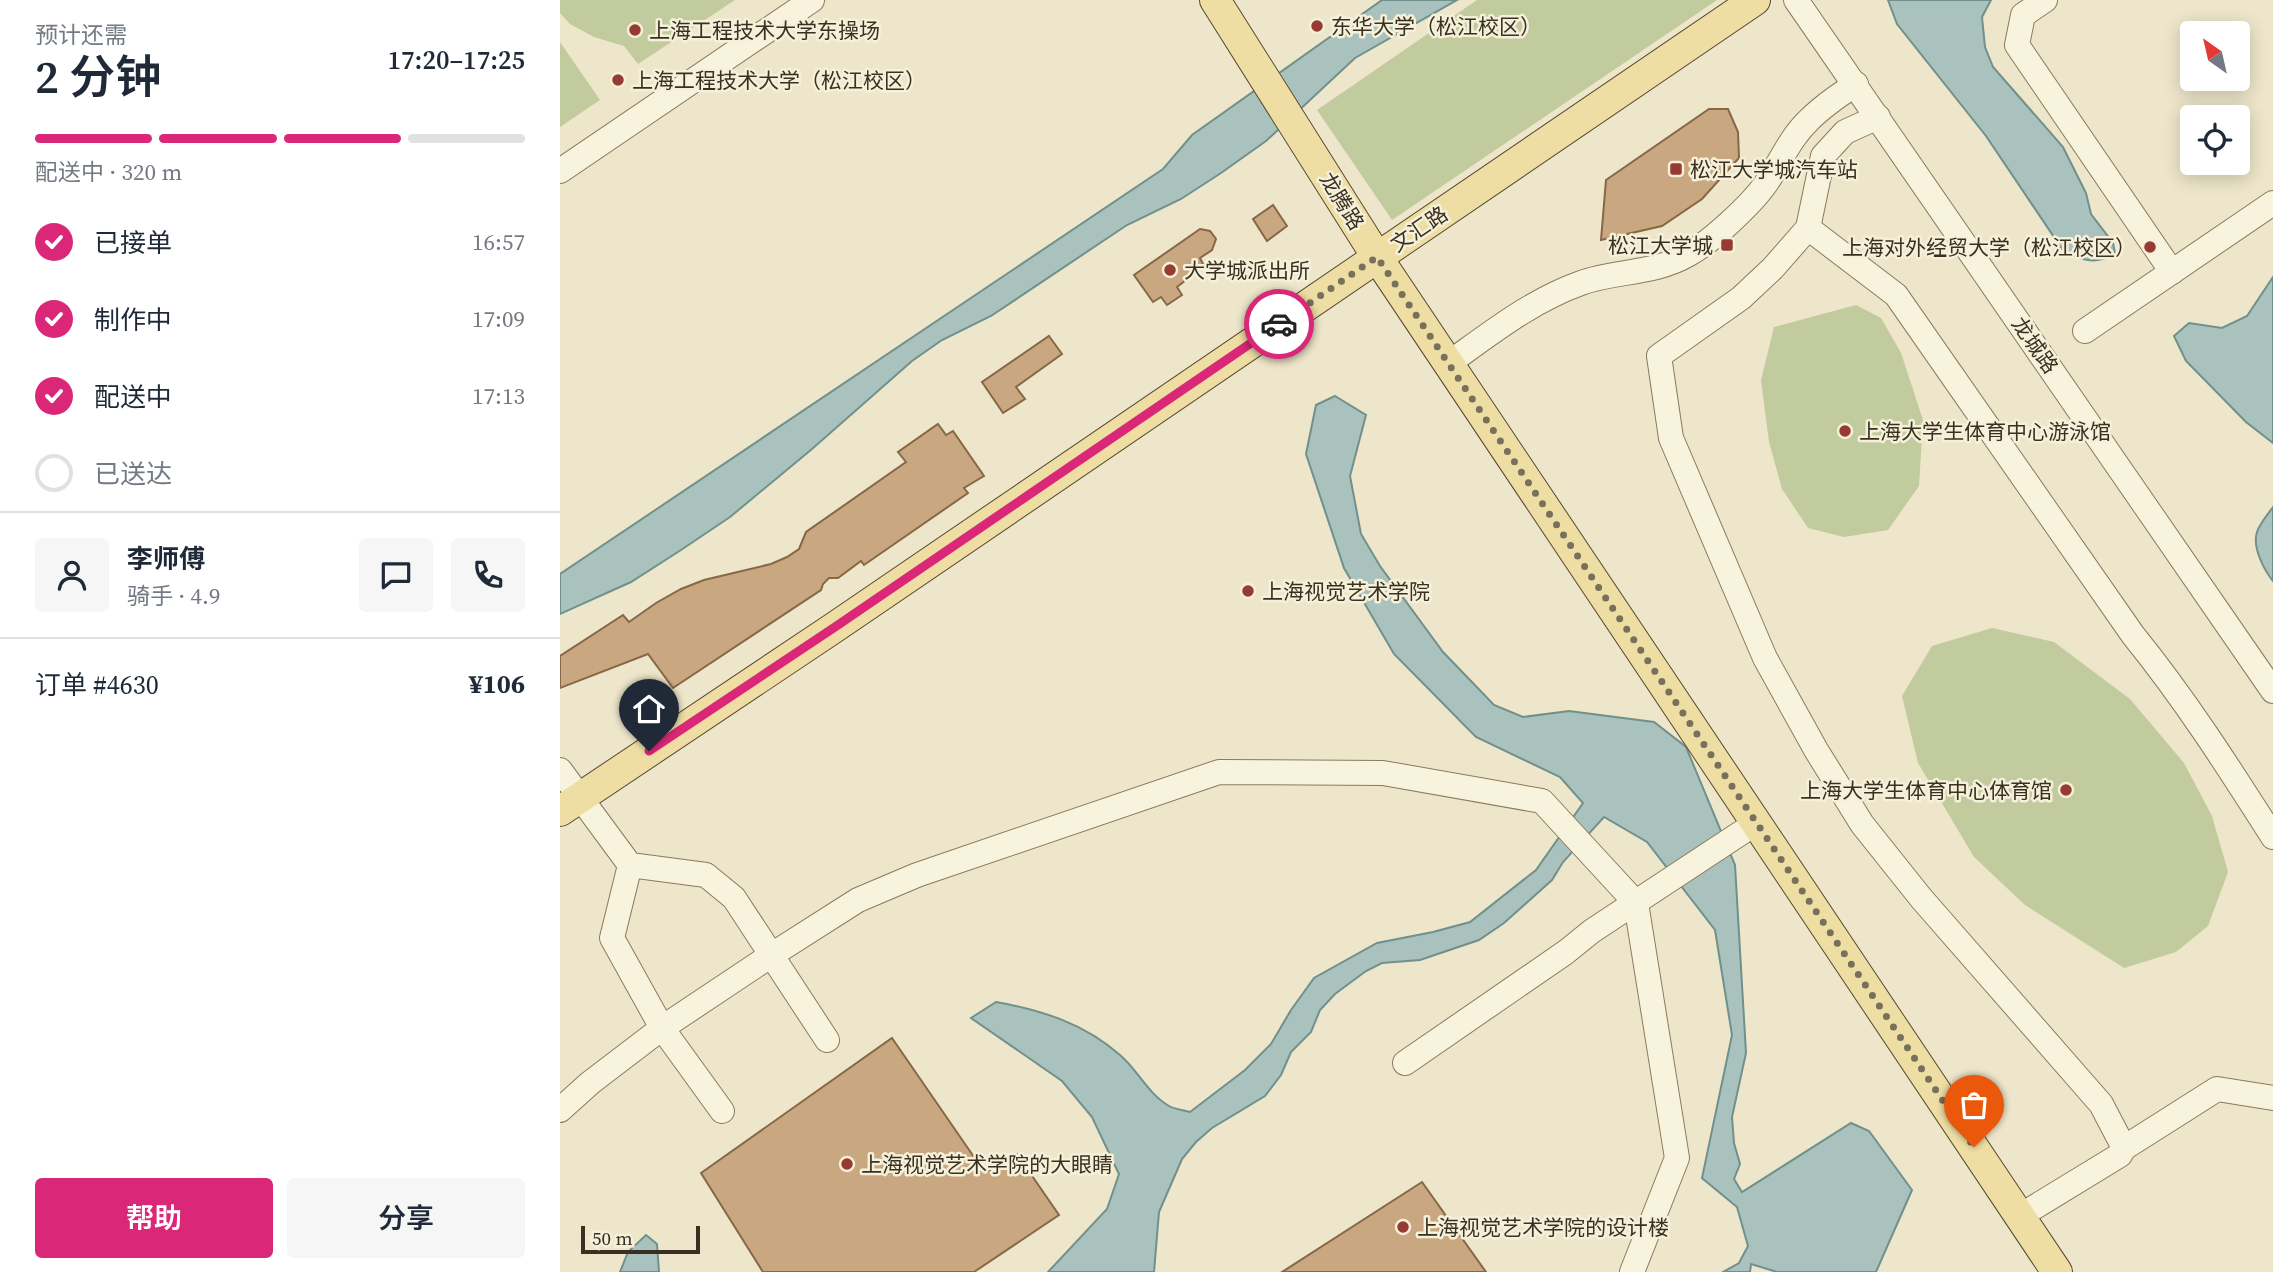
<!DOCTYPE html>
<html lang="zh">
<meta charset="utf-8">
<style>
:root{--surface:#fff;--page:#f6f6f7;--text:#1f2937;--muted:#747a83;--line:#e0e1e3;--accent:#db2777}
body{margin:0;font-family:"Source Serif 4","Noto Sans SC",serif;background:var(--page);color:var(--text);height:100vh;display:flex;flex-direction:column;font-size:26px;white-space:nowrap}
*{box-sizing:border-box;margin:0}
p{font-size:23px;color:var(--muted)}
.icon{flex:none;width:38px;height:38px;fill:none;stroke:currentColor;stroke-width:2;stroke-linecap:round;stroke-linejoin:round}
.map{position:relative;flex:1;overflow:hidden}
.details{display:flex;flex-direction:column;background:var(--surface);width:560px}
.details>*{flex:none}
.needle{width:46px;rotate:326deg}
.fabs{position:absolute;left:1620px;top:21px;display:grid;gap:14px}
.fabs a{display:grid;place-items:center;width:70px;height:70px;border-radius:7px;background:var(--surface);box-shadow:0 4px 18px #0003;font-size:35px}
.scale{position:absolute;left:21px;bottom:18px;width:119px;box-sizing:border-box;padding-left:7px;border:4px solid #3a3021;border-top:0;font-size:19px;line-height:24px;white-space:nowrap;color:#3a3021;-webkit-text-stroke:5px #f5f0d9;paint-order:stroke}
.pin{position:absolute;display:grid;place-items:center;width:60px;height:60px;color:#fff;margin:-72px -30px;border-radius:50% 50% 50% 0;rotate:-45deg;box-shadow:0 0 7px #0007}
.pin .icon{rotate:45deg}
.courier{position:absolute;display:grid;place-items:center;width:70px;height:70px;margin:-35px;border:5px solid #db2777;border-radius:50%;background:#fff;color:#222;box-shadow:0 2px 9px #0007}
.headline em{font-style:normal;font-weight:600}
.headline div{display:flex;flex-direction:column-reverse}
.headline{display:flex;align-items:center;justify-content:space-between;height:119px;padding:0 35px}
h1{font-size:46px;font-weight:600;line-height:52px}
.bar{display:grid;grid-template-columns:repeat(4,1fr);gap:10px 7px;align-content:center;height:84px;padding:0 35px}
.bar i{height:9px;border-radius:5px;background:var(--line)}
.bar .selected{background:var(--accent)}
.bar p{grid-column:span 4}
.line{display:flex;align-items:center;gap:18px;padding:0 35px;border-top:2px solid var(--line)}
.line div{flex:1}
.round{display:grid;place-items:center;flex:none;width:74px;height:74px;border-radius:7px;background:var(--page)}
ol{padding:0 35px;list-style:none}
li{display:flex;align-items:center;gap:21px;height:77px}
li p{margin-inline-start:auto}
li .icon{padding:7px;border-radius:50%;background:var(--accent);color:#fff;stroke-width:4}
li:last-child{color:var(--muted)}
li i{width:38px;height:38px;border:4px solid var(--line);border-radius:50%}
.action{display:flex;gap:14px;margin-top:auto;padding:14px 35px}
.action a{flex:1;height:80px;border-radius:7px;background:var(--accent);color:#fff;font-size:28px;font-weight:600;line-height:80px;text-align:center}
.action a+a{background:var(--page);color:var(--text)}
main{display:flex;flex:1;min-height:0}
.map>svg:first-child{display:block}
.green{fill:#c1cb9d}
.water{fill:#aac2bd;stroke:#71908c;stroke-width:2}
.building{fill:#c9a781;stroke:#876745;stroke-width:2}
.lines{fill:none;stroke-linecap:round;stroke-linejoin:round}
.minor-casing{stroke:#897a5f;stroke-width:26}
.major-casing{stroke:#574832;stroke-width:32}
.minor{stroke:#f8f3dd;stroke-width:24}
.major{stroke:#eedea4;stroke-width:30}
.done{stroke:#79705c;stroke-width:7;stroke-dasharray:0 12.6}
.route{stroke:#db2777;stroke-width:9}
.poi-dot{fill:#963b31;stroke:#f5f0d9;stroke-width:2.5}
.labels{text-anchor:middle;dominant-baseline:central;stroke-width:5;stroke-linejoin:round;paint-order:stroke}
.poi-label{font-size:21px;fill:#3a3021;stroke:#f5f0d9;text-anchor:start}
.street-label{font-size:21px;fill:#3a3021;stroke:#f5f0d9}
</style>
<main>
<section class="details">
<div class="headline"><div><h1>2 分钟</h1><p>预计还需</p></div><em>17:20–17:25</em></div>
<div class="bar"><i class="selected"></i><i class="selected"></i><i class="selected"></i><i></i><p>配送中 · 320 m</p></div>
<ol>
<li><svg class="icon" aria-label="check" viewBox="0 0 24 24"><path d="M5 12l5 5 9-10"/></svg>已接单<p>16:57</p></li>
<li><svg class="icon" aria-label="check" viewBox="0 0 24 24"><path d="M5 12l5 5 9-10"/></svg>制作中<p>17:09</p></li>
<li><svg class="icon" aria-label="check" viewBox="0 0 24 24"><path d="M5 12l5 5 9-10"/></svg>配送中<p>17:13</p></li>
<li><i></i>已送达</li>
</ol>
<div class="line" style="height:126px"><a class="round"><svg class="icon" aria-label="person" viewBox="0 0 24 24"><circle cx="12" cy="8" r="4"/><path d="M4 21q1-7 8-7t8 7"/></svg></a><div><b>李师傅</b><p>骑手 · 4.9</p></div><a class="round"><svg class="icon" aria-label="chat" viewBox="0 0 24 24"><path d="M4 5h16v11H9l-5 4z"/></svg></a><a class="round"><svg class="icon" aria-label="phone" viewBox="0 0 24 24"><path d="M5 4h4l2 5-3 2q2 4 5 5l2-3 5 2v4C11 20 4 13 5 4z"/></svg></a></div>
<div class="line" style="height:91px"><div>订单 #4630</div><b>¥106</b></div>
<div class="action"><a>帮助</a><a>分享</a></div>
</section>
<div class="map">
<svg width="1713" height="1272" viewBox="0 0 1713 1272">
<rect width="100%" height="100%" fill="#ede6ca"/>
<!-- green -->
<g class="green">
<polygon points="0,0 175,0 78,64 64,46 34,37 10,24 0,13"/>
<polygon points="917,0 1157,0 832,220 757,110"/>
<polygon points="0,42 40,100 0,127"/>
<polygon points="1296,305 1321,318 1341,353 1363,420 1359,486 1328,530 1284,537 1248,528 1222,489 1209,442 1201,380 1214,327"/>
<polygon points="1432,628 1494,642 1570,699 1624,763 1652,816 1668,872 1648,926 1616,952 1564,968 1465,905 1414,857 1358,763 1342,696 1372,646"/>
</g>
<!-- water -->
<g class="water">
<polygon points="822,0 897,0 795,58 706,141 661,173 621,199 567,225 431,316 382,340 352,361 252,449 170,517 121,550 71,582 0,614 0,574 603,169 632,135"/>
<path d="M 1328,0 L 1431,0 L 1422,17 L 1425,47 L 1433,67 L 1503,147 L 1526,193 L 1531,214 L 1553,243 L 1555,254 C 1534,265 1522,261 1502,249 L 1426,136 L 1337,24 Z"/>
<polygon points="1713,277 1713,443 1686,422 1626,361 1614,336 1629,323 1662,328 1687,316"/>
<path d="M 775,396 L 806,415 L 790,476 L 801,534 L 820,566 L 883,652 L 934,705 L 963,717 L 1009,711 L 1094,722 L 1126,747 L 1175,865 L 1186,1053 L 1172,1117 L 1174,1143 L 1180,1164 L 1174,1179 L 1182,1192 L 1291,1123 L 1309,1131 L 1352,1190 L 1316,1272 L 1217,1272 L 1191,1264 L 1190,1272 L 1163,1272 L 1179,1263 L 1188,1246 L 1177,1207 L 1142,1178 L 1172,1035 L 1155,930 L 1087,842 L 1044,817 L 1003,862 L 992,880 L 944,923 L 919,940 L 860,960 L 822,963 L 806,971 L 775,994 L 760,1010 L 751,1032 L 731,1052 L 721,1075 L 705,1096 L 652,1128 L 636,1142 L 622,1159 L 599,1212 L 594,1272 L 488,1272 L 547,1209 L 559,1174 L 532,1117 L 502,1081 L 411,1018 L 436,1002 C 482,1010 525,1024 560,1055 C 577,1069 588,1094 609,1106 C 614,1109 623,1110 630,1112 L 685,1070 L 711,1044 L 731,1010 L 754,978 L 817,943 L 873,932 L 910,922 L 976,870 L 1023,803 L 1000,777 L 916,737 L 834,654 L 784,568 L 746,454 L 756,405 Z"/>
<path d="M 1713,507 L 1713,581 C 1704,570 1692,547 1697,532 C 1700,523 1708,514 1713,507 Z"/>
<polygon points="86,1235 97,1244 99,1272 60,1272 68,1252"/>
</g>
<!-- building -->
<g class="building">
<polygon points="1149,109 1168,109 1178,132 1179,158 1142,199 1102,226 1041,240 1046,180"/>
<polygon points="713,205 727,226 707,241 693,219"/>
<polygon points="640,229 650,231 656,239 652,250 640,258 644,266 617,287 622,295 607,305 601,297 593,302 574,275"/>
<polygon points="489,336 502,354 456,387 465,399 443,413 422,382"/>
<polygon points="378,424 386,435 393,431 424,476 404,488 408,493 304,565 301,561 278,578 269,578 263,584 261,590 113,688 88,654 0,688 0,656 63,615 69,622 96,603 121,589 144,580 211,564 227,557 239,549 246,532 346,462 338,452"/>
<polygon points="332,1038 425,1173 457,1154 499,1215 414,1272 203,1272 141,1173"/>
<polygon points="862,1182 926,1272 722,1272"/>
</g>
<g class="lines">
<!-- minor casing -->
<g class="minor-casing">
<g id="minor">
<polyline points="1236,0 1713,691"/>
<polyline points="1485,0 1463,15 1457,45 1612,272"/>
<polyline points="1318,117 1285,132 1263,156 1248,228 1213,268 1181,298 1099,356 1111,438 1205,658 1256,750 1302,824 1361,898 1541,1104 1564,1148"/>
<polyline points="0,171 252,0"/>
<path d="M 1248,228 L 1336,295 L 1573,635 C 1625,699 1669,768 1713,837"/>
<polyline points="1525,331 1713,203"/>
<path d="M 889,363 C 931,333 971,301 1021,283 C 1056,270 1093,275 1129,254 C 1152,241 1192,204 1207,182 C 1221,161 1230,138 1249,120 C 1263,106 1279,95 1296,84"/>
<polyline points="0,770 70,865 146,875 174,898 267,1040"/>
<polyline points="70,865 52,938 102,1028 162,1111"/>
<polyline points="845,1063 1006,952 1032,931 1196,823"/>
<polyline points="0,1110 30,1083 102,1028 210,956 298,900 357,875 659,772 823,773 982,801 1076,903 1117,1158 1072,1272"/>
<polyline points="1460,1216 1560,1155 1564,1148 1657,1089 1713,1098"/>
</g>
</g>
<!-- major casing -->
<g class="major-casing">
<g id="major">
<polyline points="655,0 817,257 1497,1272"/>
<polyline points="0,811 275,627 1195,0"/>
</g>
</g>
<!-- minor -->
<use href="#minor" class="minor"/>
<!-- major -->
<use href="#major" class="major"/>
</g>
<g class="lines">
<!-- done -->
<polyline class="done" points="719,324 817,257 1414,1147"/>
<!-- route -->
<polyline class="route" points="89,751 275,627 719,324"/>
</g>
<!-- markers -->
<g class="poi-dot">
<circle cx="757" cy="26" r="7"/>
<circle cx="75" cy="30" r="7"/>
<circle cx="58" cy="80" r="7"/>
<rect x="1109" y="162" width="14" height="14" rx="3.5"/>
<rect x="1160" y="238" width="14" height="14" rx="3.5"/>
<circle cx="1590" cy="247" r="7"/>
<circle cx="610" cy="270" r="7"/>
<circle cx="1285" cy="431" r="7"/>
<circle cx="688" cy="591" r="7"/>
<circle cx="1506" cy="790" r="7"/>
<circle cx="287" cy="1164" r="7"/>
<circle cx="843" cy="1227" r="7"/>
</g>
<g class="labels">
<!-- poi labels -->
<g class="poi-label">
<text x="771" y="26">东华大学（松江校区）</text>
<text x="89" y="30">上海工程技术大学东操场</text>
<text x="72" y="80">上海工程技术大学（松江校区）</text>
<text x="1130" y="169">松江大学城汽车站</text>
<text x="1153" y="245" text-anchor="end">松江大学城</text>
<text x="1576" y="247" text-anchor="end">上海对外经贸大学（松江校区）</text>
<text x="624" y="270">大学城派出所</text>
<text x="1299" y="431">上海大学生体育中心游泳馆</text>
<text x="702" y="591">上海视觉艺术学院</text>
<text x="1492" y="790" text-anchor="end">上海大学生体育中心体育馆</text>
<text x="301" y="1164">上海视觉艺术学院的大眼睛</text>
<text x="857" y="1227">上海视觉艺术学院的设计楼</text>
</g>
<!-- street labels -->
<g class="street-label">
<text transform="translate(782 201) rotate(58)">龙腾路</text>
<text transform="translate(859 229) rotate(-34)">文汇路</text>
<text transform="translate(1475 345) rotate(55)">龙城路</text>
</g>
</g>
</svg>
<div class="fabs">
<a><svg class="needle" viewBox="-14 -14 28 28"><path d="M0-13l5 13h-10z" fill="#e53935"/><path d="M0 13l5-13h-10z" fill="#747a83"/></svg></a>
<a><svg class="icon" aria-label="locate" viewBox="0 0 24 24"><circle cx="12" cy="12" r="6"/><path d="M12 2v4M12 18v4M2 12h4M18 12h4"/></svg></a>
</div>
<div class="scale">50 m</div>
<div class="pin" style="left:1414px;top:1147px;background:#ea580c"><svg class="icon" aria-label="bag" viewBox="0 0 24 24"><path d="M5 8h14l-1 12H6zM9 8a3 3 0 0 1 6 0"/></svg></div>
<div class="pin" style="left:89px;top:751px;background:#1f2937"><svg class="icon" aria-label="home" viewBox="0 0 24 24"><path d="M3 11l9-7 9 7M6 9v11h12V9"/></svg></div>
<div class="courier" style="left:719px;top:324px"><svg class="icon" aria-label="car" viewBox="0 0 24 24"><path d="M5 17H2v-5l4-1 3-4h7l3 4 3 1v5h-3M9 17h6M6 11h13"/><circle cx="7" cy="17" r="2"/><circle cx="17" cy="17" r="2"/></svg></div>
</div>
</main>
